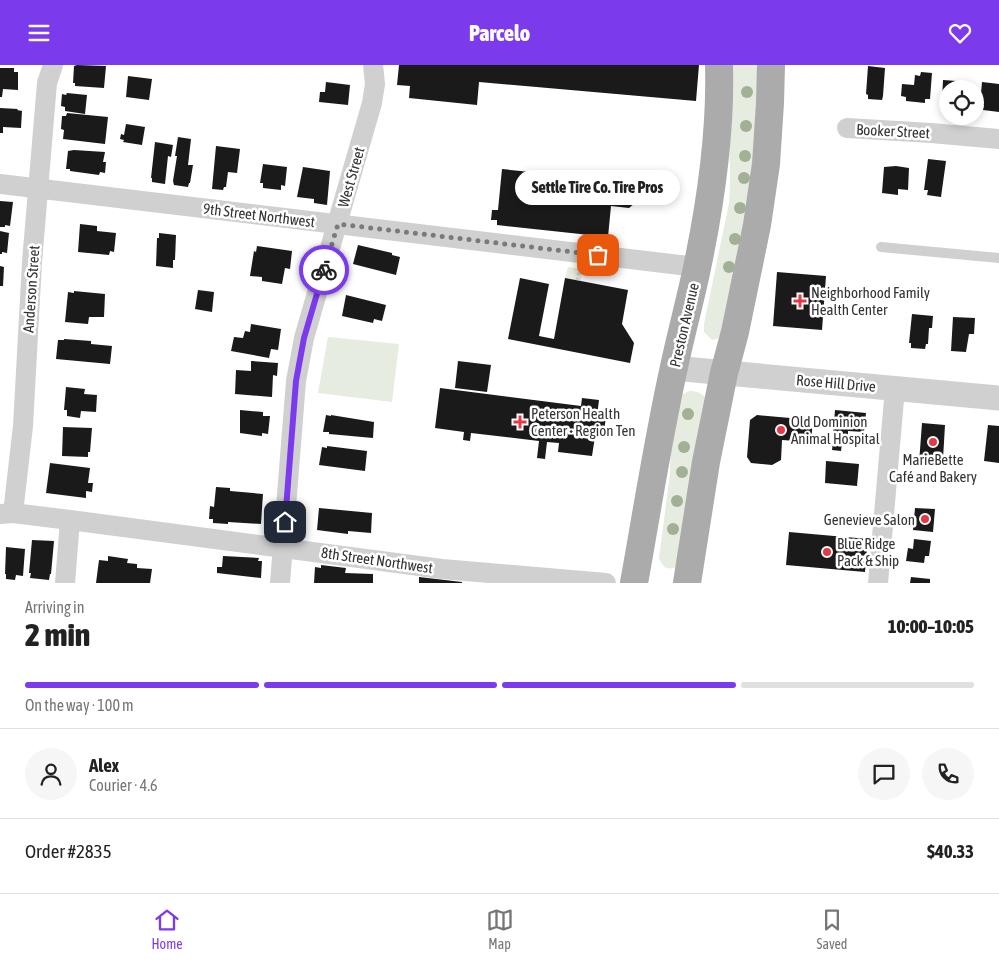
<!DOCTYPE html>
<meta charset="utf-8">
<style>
:root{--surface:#fff;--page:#f6f6f6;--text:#222;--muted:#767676;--line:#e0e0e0;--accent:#7c3aed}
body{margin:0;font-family:"Asap Condensed",sans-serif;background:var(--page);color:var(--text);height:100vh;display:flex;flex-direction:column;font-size:19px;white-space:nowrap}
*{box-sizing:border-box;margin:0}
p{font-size:16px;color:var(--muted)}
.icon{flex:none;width:28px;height:28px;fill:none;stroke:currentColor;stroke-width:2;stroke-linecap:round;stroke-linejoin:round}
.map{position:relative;height:518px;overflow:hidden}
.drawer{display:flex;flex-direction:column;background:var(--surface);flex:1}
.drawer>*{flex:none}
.tools{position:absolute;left:939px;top:15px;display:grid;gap:10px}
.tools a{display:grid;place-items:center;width:45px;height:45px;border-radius:50%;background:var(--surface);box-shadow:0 2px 8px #0003;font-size:25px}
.pin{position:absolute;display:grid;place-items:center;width:42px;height:42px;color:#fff;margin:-21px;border-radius:10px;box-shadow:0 2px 8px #0006}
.courier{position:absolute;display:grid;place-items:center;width:50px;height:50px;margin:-25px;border:4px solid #7c3aed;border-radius:50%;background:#fff;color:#222;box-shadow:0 1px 6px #0007}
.bubble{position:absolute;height:35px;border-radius:18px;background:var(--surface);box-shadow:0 2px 8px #0003;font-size:16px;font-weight:800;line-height:35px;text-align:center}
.summary em{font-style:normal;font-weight:800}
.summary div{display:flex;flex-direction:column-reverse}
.summary{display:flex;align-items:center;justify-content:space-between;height:85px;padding:0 25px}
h1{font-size:32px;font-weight:800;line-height:38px}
.bar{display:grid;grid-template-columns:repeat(4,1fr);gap:8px 5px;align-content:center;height:60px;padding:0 25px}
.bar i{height:6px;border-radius:4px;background:var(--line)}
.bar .selected{background:var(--accent)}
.bar p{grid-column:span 4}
.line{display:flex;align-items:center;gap:12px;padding:0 25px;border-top:1px solid var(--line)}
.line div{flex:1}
.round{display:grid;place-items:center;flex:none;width:52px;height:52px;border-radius:26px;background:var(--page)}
header{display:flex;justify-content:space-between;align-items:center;height:65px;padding:0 25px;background:var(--accent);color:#fff;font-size:22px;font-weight:800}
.tab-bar{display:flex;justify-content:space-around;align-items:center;height:70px;border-top:1px solid var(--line);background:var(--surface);font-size:14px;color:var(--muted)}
.tab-bar a{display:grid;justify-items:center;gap:2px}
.tab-bar .selected{color:var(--accent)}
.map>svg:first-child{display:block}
.green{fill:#e6ecdf}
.building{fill:#1a1a1a}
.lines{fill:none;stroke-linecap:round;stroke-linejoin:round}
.path{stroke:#cdcdcd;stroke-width:3;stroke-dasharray:2.5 2.5;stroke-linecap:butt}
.service{stroke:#d0d0d0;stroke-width:10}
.minor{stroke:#d0d0d0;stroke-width:20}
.tertiary{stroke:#d0d0d0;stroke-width:25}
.primary{stroke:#ababab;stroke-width:28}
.tree{fill:#a2b095}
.done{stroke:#7a7a7a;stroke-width:5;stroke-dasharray:0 9}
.route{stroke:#7c3aed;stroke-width:6}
.poi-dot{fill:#e63946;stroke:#fff;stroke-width:2}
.labels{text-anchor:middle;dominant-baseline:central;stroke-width:5;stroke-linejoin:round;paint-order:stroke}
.street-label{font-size:15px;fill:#333;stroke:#fff}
.poi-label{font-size:15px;fill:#333;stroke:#fff;text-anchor:start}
</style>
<header><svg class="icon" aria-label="menu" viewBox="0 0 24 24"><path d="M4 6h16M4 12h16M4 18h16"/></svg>Parcelo<svg class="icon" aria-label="heart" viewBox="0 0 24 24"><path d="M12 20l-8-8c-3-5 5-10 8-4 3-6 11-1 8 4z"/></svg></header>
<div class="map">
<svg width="999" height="518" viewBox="0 0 999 518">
<rect width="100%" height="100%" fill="#fff"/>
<!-- green -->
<g class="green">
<path d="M 729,0 L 763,0 L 762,64 L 721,273 L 712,275 L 704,267 L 704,259 L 729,138 C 731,113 730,91 728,67 C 727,45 729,22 729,0 Z"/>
<polygon points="568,202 582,204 581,216 565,213"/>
<polygon points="328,272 399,279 392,337 318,328"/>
<path d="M 689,326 C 698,326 702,328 707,335 L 676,502 C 667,506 662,501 659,493 L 670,409 L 671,368 L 677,335 L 683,329 Z"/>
</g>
<!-- building -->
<g class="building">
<polygon points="77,0 106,1 104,23 75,21 75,18 73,18 74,1"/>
<polygon points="399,0 699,0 696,36 479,17 477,40 409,33 410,21 397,20"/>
<polygon points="868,1 885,3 883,31 882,35 868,34 868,30 866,29"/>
<polygon points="0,3 14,3 14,7 18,7 18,25 3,24 2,32 0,32"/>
<polygon points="921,7 932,8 930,34 925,34 925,38 906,36 906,32 901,31 902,19 914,20 915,10 920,11"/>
<polygon points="128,11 152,14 149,35 126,32"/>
<polygon points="943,15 970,17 969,24 948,24 948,37 942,37"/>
<polygon points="326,17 350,20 348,40 319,37 320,27 325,27"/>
<polygon points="982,17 999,19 999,47 983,45 984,40 980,40"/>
<polygon points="67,28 87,30 85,49 65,46 65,42 61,41 62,29 66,30"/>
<polygon points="0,43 18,44 17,45 22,46 21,63 3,62 3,68 0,68"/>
<polygon points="67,48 108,52 105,79 63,74 64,65 61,64 62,51 66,51"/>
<polygon points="126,59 145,62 142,80 123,77 124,75 120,74 121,69 124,70"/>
<polygon points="178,72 191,74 188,100 193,100 190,118 189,118 188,122 174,120 173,116 177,91 175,91"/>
<polygon points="155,77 173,80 171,92 168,91 165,119 152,117 152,113 151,113"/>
<polygon points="216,81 240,84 237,108 228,107 226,122 224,122 223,125 212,124"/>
<polygon points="74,85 105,87 103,97 106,97 105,108 100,107 99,110 70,106 70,104 66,104 68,86"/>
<polygon points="928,94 946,96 941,132 927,130 928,125 924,125"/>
<polygon points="263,99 287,102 285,121 281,120 281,125 263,123 263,118 260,118"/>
<polygon points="896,101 909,103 908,125 898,124 898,130 882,128 884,102"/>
<polygon points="303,102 330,106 327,140 314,138 314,134 297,132"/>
<polygon points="502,104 598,114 599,110 633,114 641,125 640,134 629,143 611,141 608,172 497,160 497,155 491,155 492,145 498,145"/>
<polygon points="0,136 13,137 10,161 5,160 5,162 0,162"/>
<polygon points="80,159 97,161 97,166 116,168 114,187 110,186 109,190 78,187"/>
<polygon points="0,166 9,168 7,188 2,187 2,189 0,189"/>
<polygon points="159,168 176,170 175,195 173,195 173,203 156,201 157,173 159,173"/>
<polygon points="358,180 392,188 392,190 400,192 396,210 353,199"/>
<polygon points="257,181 292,186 290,204 285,203 282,219 262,216 262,212 250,211 254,186 256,187"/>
<polygon points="0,201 4,202 3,221 0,221"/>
<polygon points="777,207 826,211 822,265 773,261"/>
<polygon points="520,213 549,219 539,271 554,274 565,213 628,225 622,259 634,278 630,298 508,274"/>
<polygon points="198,225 214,227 212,247 195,244"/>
<polygon points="74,226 105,229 104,252 89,252 88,259 65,257 68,227 74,228"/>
<polygon points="346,230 386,240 382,256 374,254 373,258 342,251"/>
<polygon points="912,249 933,251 932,263 929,263 928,279 926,279 925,284 911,283 911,278 909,278"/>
<polygon points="953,252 975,253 974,269 969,269 966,287 951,286"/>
<polygon points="251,259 281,264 278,285 271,284 269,293 231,286 234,272 243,273 245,266 250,267"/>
<polygon points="64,274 91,276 91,279 112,281 110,299 56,294 58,275 64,275"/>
<polygon points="251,296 278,298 277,311 273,310 272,332 235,329 236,305 251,306"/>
<polygon points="458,296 491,300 487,327 455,323"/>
<polygon points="66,322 85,324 84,329 97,330 96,347 81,346 80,353 67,351 67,345 64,345"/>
<polygon points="440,323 581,341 582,333 599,335 597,351 606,352 604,366 596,365 592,391 558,387 559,378 547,377 545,394 537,393 539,376 471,368 470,376 463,375 464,367 435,363"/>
<polygon points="240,345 263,347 263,351 270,351 268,369 262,368 262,371 240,368"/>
<polygon points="835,345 866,348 864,367 848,366 848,372 833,370"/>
<polygon points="326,350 331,351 331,350 374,357 373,373 329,369 329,367 323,367"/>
<polygon points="757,350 813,355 811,377 782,375 781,395 772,400 751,398 747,392 750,355"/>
<polygon points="922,358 945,360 943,394 945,394 944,400 919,398"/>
<polygon points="988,360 999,361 999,398 984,396"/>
<polygon points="63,362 92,363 90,387 88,387 88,392 62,391"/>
<polygon points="833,377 842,378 841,386 832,385"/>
<polygon points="327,381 367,386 365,406 319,400 322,382 327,383"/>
<polygon points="826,396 859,399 857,421 825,418"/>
<polygon points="50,398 90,403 88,418 93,418 92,427 86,426 86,433 46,428"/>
<polygon points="216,422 230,423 230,426 263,429 261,459 228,457 228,459 213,458 213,454 209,454 210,441 214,442"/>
<polygon points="319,443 372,448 371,468 348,466 348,469 317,465"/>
<polygon points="915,443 935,444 933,467 913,465"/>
<polygon points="789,467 868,474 865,507 786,500"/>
<polygon points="914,474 931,476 929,491 925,491 924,498 906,496 908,483 913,484"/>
<polygon points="32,475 54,476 51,509 50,509 49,515 30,513 31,508 29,508"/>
<polygon points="6,482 25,484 23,511 16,510 15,515 6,514 6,509 5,509"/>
<polygon points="108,491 128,494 127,498 137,499 137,503 152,504 150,518 96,518 99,495 108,496"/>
<polygon points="223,491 259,493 258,496 262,496 261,513 217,508 217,502 222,502"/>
<polygon points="321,500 346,503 345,508 373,509 373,518 314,518 315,502 321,503"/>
<polygon points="419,512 462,517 462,518 419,518"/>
<polygon points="911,512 930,514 930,518 910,518"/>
</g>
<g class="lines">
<!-- path -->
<polyline class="path" points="577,215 579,206"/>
<!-- service -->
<polyline class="service" points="881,182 999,193"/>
<!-- minor -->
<g class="minor">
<polyline points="847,63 931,68 999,74"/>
<polyline points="0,119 697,202"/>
<polyline points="13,448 23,361 32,197 47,18 53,0"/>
<polyline points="0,449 13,448 70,455 442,504 606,518"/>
<polyline points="65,518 70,455"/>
<polyline points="280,518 296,316 304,273 372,38 375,19 373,0"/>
<polyline points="878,518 895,323"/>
</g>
<!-- tertiary -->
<polyline class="tertiary" points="673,303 999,333"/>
<!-- primary -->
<g class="primary">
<path d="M 634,518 C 647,446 658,374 674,302 C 681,269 690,236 697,203 C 711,136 721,68 719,0"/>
<polyline points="687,518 706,397 724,308 735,267 757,160 766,99 770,38 771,0"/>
</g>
</g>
<!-- trees -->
<g class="tree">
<circle cx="747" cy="27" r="6"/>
<circle cx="746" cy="61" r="6"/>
<circle cx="745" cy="91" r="6"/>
<circle cx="744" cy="113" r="6"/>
<circle cx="740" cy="143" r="6"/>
<circle cx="735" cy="174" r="6"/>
<circle cx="729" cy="202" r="6"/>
<circle cx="688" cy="349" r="6"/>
<circle cx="684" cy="382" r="6"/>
<circle cx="682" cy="407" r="6"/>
<circle cx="677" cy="436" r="6"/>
<circle cx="673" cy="464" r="6"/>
</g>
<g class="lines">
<!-- done -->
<polyline class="done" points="324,205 338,159 598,190"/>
<!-- route -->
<polyline class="route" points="285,457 296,316 304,273 324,205"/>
</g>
<!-- markers -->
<g class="poi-dot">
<path d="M797.5 228.5h5v5h5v5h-5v5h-5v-5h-5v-5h5z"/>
<path d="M517.5 349.5h5v5h5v5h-5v5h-5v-5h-5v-5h5z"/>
<circle cx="781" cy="365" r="5"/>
<circle cx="933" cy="377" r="5"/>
<circle cx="925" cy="454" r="5"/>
<circle cx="827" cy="487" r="5"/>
</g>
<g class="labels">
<!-- street labels -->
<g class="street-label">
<text transform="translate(893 66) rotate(3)">Booker Street</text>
<text transform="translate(351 112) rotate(-74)">West Street</text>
<text transform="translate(259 150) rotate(7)">9th Street Northwest</text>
<text transform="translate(31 224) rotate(-86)">Anderson Street</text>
<text transform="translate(684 260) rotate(-77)">Preston Avenue</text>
<text transform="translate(836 318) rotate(5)">Rose Hill Drive</text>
<text transform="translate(377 495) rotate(8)">8th Street Northwest</text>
</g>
<!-- poi labels -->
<g class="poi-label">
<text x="811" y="227">Neighborhood Family<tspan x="811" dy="17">Health Center</tspan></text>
<text x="531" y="348">Peterson Health<tspan x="531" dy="17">Center - Region Ten</tspan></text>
<text x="791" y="356">Old Dominion<tspan x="791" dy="17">Animal Hospital</tspan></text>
<text x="933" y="394" text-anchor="middle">MarieBette<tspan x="933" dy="17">Café and Bakery</tspan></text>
<text x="915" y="454" text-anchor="end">Genevieve Salon</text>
<text x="837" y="478">Blue Ridge<tspan x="837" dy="17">Pack &amp; Ship</tspan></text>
</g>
</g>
</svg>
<div class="tools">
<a><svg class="icon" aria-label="locate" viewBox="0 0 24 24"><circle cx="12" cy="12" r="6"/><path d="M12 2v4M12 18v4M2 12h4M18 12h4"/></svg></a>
</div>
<div class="pin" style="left:598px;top:190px;background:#ea580c"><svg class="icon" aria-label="bag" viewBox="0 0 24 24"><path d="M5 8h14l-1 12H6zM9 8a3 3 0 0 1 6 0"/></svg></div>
<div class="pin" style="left:285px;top:457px;background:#1f2937"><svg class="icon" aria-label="home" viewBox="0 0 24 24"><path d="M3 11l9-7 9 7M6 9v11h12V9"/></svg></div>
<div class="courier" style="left:324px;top:205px"><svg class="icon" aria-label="bike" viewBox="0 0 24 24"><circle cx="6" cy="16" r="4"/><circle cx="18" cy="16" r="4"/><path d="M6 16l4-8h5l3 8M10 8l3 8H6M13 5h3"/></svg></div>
<div class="bubble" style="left:515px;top:105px;width:165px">Settle Tire Co. Tire Pros</div>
</div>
<section class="drawer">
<div class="summary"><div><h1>2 min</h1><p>Arriving in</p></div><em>10:00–10:05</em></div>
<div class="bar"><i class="selected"></i><i class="selected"></i><i class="selected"></i><i></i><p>On the way · 100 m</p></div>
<div class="line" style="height:90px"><a class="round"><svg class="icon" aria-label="person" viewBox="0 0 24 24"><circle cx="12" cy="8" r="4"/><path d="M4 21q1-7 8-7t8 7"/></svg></a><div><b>Alex</b><p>Courier · 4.6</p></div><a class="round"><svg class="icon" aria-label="chat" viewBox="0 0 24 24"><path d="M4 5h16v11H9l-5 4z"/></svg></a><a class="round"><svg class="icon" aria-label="phone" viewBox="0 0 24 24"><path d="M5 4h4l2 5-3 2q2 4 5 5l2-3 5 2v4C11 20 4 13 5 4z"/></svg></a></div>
<div class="line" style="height:65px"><div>Order #2835</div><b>$40.33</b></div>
</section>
<nav class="tab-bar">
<a class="selected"><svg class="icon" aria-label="home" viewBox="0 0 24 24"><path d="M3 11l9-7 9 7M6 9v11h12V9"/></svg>Home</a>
<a><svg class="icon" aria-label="map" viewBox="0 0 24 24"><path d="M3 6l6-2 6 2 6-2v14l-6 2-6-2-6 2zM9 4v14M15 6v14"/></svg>Map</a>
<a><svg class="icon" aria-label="saved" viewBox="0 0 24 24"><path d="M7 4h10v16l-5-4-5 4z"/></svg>Saved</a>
</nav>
